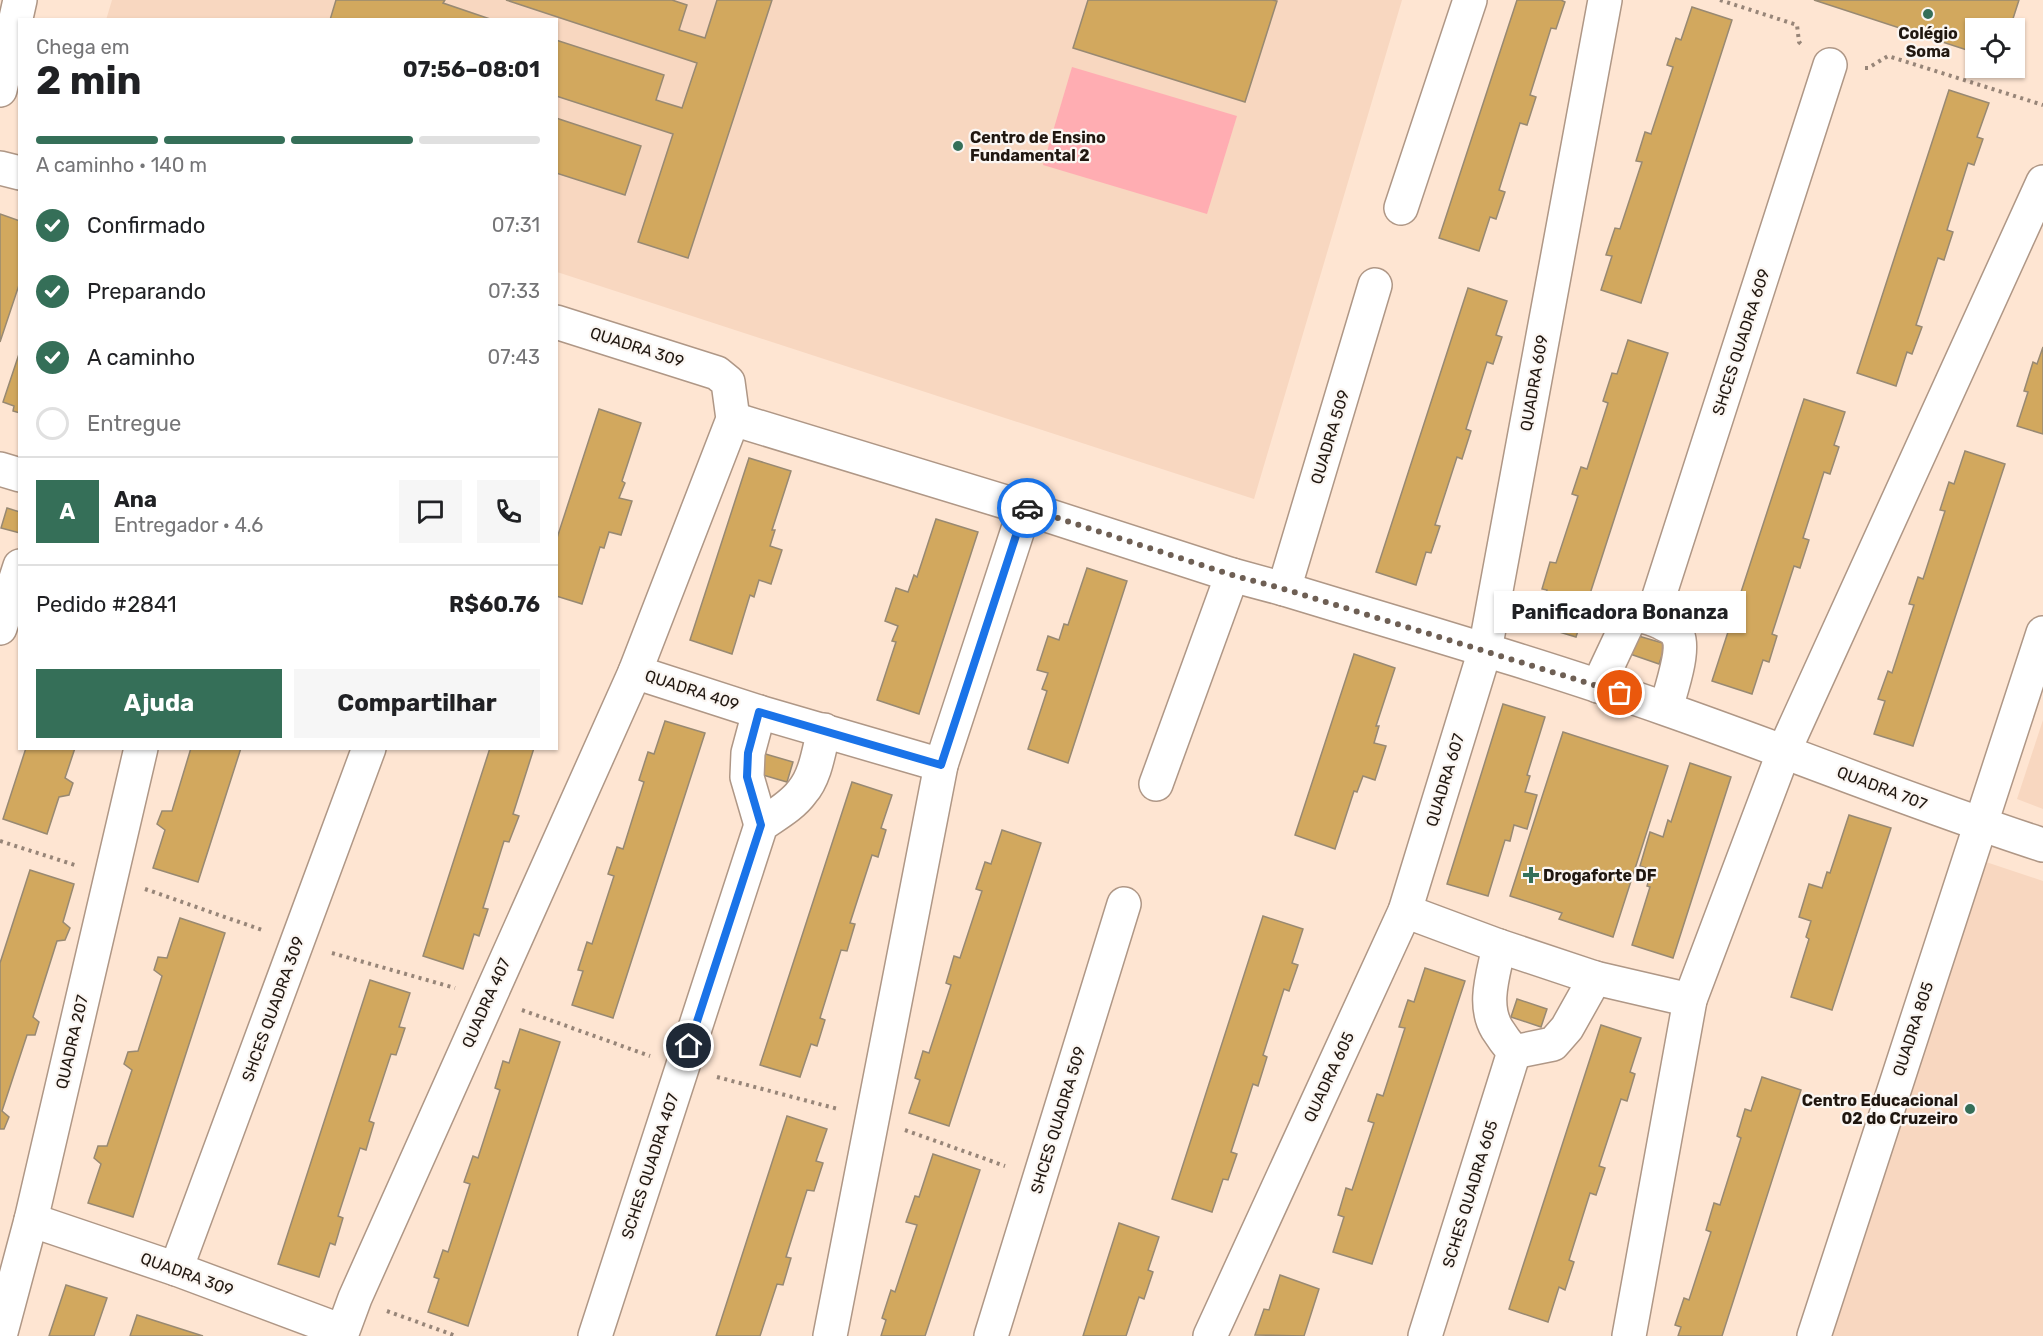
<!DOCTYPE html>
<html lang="pt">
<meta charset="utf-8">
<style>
:root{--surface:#fff;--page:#f6f6f6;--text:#202124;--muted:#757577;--line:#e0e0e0;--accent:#356f58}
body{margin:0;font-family:Rubik,sans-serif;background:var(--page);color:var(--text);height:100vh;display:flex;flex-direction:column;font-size:22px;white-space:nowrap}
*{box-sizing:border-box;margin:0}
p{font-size:20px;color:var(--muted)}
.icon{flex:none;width:33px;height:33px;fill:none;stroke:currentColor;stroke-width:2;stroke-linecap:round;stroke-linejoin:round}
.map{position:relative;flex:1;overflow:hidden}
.drawer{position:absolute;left:18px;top:18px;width:540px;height:732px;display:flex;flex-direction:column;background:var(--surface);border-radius:0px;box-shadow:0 2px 4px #0004}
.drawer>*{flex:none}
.buttons{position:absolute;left:1965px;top:18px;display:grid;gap:12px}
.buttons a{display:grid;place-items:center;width:60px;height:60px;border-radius:0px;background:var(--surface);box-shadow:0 2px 4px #0004;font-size:30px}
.pin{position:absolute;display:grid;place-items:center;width:51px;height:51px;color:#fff;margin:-26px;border:3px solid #fff;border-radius:50%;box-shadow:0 2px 6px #0007}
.courier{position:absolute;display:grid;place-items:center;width:60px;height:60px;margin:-30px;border:4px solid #1a73e8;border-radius:50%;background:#fff;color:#222;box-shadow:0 2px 8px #0007}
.bubble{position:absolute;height:42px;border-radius:0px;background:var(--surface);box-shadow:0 2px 4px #0004;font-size:20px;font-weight:700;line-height:42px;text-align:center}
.headline em{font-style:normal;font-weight:700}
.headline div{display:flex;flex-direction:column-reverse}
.headline{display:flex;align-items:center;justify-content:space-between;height:102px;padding:0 18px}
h1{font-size:39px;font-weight:700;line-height:45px}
.bar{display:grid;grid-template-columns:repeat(4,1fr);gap:9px 6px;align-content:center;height:72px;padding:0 18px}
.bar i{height:8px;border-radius:4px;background:var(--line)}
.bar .selected{background:var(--accent)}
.bar p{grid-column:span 4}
.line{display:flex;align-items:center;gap:15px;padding:0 18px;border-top:2px solid var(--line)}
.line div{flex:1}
.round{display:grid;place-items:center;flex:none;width:63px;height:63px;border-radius:0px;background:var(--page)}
ol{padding:0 18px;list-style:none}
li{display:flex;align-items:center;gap:18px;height:66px}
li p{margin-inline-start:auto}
li .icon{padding:6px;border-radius:50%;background:var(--accent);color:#fff;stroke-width:4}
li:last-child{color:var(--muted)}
li i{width:33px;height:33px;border:3px solid var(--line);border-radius:50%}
.cta{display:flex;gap:12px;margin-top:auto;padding:12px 18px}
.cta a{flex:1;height:69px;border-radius:0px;background:var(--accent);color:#fff;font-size:24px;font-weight:700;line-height:69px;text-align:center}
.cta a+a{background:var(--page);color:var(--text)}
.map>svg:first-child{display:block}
.built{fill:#f8d7c0}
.green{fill:#ffadb2}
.building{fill:#d2a85e;stroke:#988972;stroke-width:1.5}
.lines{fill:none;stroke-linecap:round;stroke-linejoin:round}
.minor-casing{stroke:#af9786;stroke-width:36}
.path{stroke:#978578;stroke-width:4;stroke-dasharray:3 4.5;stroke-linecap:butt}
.minor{stroke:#fff;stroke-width:33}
.done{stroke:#6e5f54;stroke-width:6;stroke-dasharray:0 10.8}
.route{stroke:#1a73e8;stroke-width:8}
.poi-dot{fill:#356f58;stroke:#fbf6f2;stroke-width:2}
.labels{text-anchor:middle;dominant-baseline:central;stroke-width:4.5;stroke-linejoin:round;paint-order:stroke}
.poi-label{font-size:16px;font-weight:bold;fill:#201710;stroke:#fbf6f2;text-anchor:start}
.street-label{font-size:16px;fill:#201710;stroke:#fbf6f2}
</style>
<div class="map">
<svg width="2043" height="1336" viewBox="0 0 2043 1336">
<rect width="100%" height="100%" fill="#fee5d2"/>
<!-- built -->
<g class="built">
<polygon points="112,0 1402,0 1254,499 557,272 556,20 106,20"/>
<polygon points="2043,720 2043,809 2017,799"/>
<polygon points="1977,859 2043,881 2043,1336 1823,1336"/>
</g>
<!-- green -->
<polygon class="green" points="1072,67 1237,116 1207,214 1043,165"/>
<!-- building -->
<g class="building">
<polygon points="336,0 445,0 443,3 493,20 330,20"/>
<polygon points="506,0 672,0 687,5 679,30 705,38 717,0 772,0 688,258 638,242 673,134 556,96 556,40 664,75 656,100 682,108 697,63"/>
<polygon points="1088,0 1272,0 1277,1 1245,102 1073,48"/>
<polygon points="1517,0 1561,0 1565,2 1556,29 1551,28 1530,95 1536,97 1527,125 1520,123 1499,190 1505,192 1496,219 1490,217 1479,251 1439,238"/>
<polygon points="1814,0 2019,0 2010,28 1976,28 1976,53"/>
<polygon points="1692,7 1732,20 1641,303 1601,290 1612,256 1606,255 1615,228 1620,229 1642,162 1636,161 1645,132 1651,134 1673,67 1667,65 1676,38 1681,40"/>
<polygon points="1949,90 1989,103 1977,137 1983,139 1974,165 1968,163 1947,230 1953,232 1944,260 1938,258 1916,325 1922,327 1912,354 1907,352 1896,386 1857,373"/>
<polygon points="556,118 641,146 625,195 556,173"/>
<polygon points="0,214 20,221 20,282 0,342"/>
<polygon points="1468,288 1507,301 1496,335 1502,337 1493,364 1487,362 1466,429 1471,431 1462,459 1457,457 1435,525 1440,526 1431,553 1426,552 1416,585 1376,572"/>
<polygon points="1628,340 1668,353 1576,637 1536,625 1547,590 1542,589 1550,562 1556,563 1578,496 1572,494 1581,467 1587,469 1608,403 1603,401 1612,373 1617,374"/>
<polygon points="2043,347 2043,434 2017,426 2028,392 2024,391 2033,362 2037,364"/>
<polygon points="20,351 20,413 13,411 14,406 3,402"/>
<polygon points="1804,399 1845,412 1834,445 1839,447 1830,474 1824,472 1803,538 1809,540 1800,568 1794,566 1772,634 1777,636 1769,662 1763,660 1752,694 1712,681"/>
<polygon points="599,409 641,423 622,481 625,483 619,498 632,501 621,535 609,532 604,548 600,547 582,604 556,596 556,541"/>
<polygon points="1965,451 2005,464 1913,746 1874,734 1885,701 1878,699 1888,671 1892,673 1914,605 1909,604 1918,577 1923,579 1945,511 1940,510 1949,482 1954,484"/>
<polygon points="749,458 791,471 772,530 775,530 770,546 782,550 771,584 759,580 754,597 750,595 732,654 690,640"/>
<polygon points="7,508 20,512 20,533 1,528"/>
<polygon points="936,519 978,532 919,714 877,700 896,642 892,641 898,626 885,621 896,588 908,592 914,575 917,577"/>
<polygon points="1087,568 1127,581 1068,763 1028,749 1047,691 1042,689 1048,673 1037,670 1048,636 1059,640 1064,624 1068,625"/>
<polygon points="1635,635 1666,644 1659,664 1630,654"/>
<polygon points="1354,654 1395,668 1376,726 1379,726 1374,743 1386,746 1375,780 1363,776 1357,792 1354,791 1335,849 1295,835"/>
<polygon points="1503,704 1545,717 1527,775 1530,776 1525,792 1537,795 1527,829 1514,825 1510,841 1505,840 1488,896 1447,884"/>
<polygon points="665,721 705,733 613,1018 572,1005 583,971 578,970 587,942 592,944 614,876 608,874 617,847 623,849 644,782 639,780 648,752 654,754"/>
<polygon points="1563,732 1668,766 1613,937 1559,919 1562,913 1510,896"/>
<polygon points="26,748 75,748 65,778 73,783 69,795 59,797 47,834 3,819"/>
<polygon points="191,748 241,748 198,882 153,868 165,830 157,824 162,811 172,811"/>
<polygon points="490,748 534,748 513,814 519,816 509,842 504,841 483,908 488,909 479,936 474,934 463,969 423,956"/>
<polygon points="762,753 793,762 787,782 756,773"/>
<polygon points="1690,763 1731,777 1673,958 1632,945 1650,887 1647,886 1652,870 1640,866 1650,832 1663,837 1668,820 1671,822"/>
<polygon points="852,782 892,795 881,828 886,830 878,857 872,855 850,923 855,924 847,951 841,950 820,1018 825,1020 817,1046 811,1044 800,1077 760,1065"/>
<polygon points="1849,815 1891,828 1832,1010 1791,997 1809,939 1806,937 1811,921 1799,917 1809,884 1822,888 1827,872 1830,873"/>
<polygon points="1002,830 1041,843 949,1126 909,1113 920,1080 915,1078 923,1051 929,1053 951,985 946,983 954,956 960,958 982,891 976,889 985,862 991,864"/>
<polygon points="30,870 74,884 63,922 70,928 65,940 57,941 33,1017 39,1022 35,1035 27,1035 2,1111 9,1117 4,1129 0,1129 0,963"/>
<polygon points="1263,916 1303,929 1292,963 1298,965 1289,991 1284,989 1263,1055 1267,1057 1258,1086 1253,1084 1231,1152 1237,1154 1228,1180 1223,1179 1212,1212 1172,1199"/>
<polygon points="180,918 225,933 133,1217 88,1203 101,1164 94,1158 98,1146 107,1146 132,1070 124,1064 128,1052 138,1051 162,976 154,970 158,957 167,958"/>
<polygon points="1425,968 1465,981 1372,1264 1333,1252 1344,1217 1338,1215 1346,1188 1352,1190 1374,1123 1368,1121 1377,1094 1383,1096 1405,1028 1399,1027 1408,1000 1414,1002"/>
<polygon points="370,980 410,993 399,1027 405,1028 396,1055 391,1054 369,1121 374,1123 366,1150 360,1148 338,1216 343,1218 335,1245 330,1243 319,1277 278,1264"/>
<polygon points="1517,999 1547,1009 1541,1027 1511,1017"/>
<polygon points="1601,1025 1641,1038 1630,1072 1635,1074 1627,1101 1621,1099 1599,1166 1605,1168 1596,1195 1590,1193 1569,1260 1574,1262 1565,1290 1559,1287 1548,1322 1509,1309"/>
<polygon points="520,1029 560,1042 468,1326 428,1312 439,1279 434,1277 443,1250 448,1252 470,1184 464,1182 473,1156 478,1158 500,1090 495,1088 503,1061 509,1063"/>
<polygon points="1762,1077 1801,1090 1722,1336 1678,1336 1681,1327 1675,1325 1684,1298 1689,1300 1711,1232 1706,1230 1714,1203 1720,1205 1741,1138 1737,1136 1745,1109 1751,1111"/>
<polygon points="787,1116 827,1129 816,1161 823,1163 814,1191 807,1190 786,1257 791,1258 783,1285 777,1284 760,1336 716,1336"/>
<polygon points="933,1154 980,1170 925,1336 881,1336 886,1320 882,1318 891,1290 895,1292 917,1225 906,1222 915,1196 919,1197"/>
<polygon points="1119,1223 1159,1237 1148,1270 1153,1272 1144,1299 1139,1297 1126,1336 1083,1336"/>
<polygon points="1280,1275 1319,1289 1304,1336 1255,1335 1264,1309 1269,1310"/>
<polygon points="66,1285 107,1298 94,1336 49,1336"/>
<polygon points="137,1315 203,1336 130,1336"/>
</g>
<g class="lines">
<!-- minor casing -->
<g class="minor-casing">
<g id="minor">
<polyline points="0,90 20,0"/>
<polyline points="0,168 20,173"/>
<polyline points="1401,208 1470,0"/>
<path d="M 733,419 L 1025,508 L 1232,575 L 1284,589 C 1412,628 1541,665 1666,709 C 1792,753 1916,804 2043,845"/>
<polyline points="0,469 20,475"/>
<polyline points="1284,589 1375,285"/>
<polyline points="1652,618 1830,65"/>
<polyline points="0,628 20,566"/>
<polyline points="635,672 759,712 941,765"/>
<path d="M 1598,686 L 1630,618 C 1641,614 1652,618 1662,623 C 1667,626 1674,628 1677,634 C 1686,648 1670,693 1666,708"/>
<polyline points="759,712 748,753 747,777 761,825"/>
<polyline points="1156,784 1232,575"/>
<polyline points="1405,911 1499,946 1595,978 1690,1000"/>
<path d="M 1499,946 C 1494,973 1482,1004 1497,1029 C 1502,1037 1508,1045 1514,1052"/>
<polyline points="1514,1052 1553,1044 1567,1028 1595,978"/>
<polyline points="31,1220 176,1269 342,1331"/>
<polyline points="176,1269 369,748"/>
<polyline points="0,1336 31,1220 141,748"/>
<polyline points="341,1336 355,1298 635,672 733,419 728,382 717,373 556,322"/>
<path d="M 595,1336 L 761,825 C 775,815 792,806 802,792 C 816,776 819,749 824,730"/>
<polyline points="830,1336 941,765 1025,508"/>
<polyline points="991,1336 1124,904"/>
<polyline points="1210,1336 1405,911 1485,650 1605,0"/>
<polyline points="1425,1336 1514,1052"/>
<polyline points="1629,1336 1690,1000 1784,751 2043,182"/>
<polyline points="1814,1336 2043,633"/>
</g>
</g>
<!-- path -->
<g class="path">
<polyline points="1720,0 1797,25 1799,42 1801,44"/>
<polyline points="1865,68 1868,68 1888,56 2043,105"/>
<polyline points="0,841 78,866"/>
<polyline points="145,889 262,930"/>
<polyline points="332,953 455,988"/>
<polyline points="522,1010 650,1056"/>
<polyline points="717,1077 838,1109"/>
<polyline points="905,1130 1005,1166"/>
<polyline points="387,1311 456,1336"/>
</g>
<!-- minor -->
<use href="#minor" class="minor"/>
</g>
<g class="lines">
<!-- done -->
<polyline class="done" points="1027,508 1232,575 1284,589 1620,693"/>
<!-- route -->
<polyline class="route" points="689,1046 761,825 747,777 748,753 759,712 941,765 1025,508 1027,508"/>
</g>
<!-- markers -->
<g class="poi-dot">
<circle cx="1928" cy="14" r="6"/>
<circle cx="958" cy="146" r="6"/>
<path d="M1528 866h6v6h6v6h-6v6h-6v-6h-6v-6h6z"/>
<circle cx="1970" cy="1109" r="6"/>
</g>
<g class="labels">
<!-- poi labels -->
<g class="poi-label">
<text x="1928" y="33" text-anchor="middle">Colégio<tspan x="1928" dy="18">Soma</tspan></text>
<text x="970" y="137">Centro de Ensino<tspan x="970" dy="18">Fundamental 2</tspan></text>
<text x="1543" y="875">Drogaforte DF</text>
<text x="1958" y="1100" text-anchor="end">Centro Educacional<tspan x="1958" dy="18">02 do Cruzeiro</tspan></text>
</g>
<!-- street labels -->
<g class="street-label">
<text transform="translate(1741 342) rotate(-72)">SHCES QUADRA 609</text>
<text transform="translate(637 347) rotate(18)">QUADRA 309</text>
<text transform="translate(1534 383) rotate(-80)">QUADRA 609</text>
<text transform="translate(1330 437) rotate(-73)">QUADRA 509</text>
<text transform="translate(692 690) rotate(18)">QUADRA 409</text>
<text transform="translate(1445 780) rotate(-73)">QUADRA 607</text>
<text transform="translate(1882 788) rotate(21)">QUADRA 707</text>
<text transform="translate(486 1003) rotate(-66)">QUADRA 407</text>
<text transform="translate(273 1009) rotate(-70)">SHCES QUADRA 309</text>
<text transform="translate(1913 1029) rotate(-72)">QUADRA 805</text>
<text transform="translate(72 1042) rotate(-77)">QUADRA 207</text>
<text transform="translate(1329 1077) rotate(-65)">QUADRA 605</text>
<text transform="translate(1058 1120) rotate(-73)">SHCES QUADRA 509</text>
<text transform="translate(650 1166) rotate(-72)">SCHES QUADRA 407</text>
<text transform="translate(1470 1194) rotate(-73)">SCHES QUADRA 605</text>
<text transform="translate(187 1274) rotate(20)">QUADRA 309</text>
</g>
</g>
</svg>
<div class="buttons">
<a><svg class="icon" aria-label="locate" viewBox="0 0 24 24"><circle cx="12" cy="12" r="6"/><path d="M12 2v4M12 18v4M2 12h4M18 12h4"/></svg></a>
</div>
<div class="pin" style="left:1620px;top:693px;background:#ea580c"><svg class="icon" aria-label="bag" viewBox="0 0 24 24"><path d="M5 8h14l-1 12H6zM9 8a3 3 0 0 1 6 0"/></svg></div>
<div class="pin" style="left:689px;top:1046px;background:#1f2937"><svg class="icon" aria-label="home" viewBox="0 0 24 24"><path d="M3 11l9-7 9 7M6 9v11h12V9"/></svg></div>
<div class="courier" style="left:1027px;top:508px"><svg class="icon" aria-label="car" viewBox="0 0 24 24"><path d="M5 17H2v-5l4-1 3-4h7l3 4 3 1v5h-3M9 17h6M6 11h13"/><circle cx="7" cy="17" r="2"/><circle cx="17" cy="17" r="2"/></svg></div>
<div class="bubble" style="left:1494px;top:591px;width:252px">Panificadora Bonanza</div>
<section class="drawer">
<div class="headline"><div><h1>2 min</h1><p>Chega em</p></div><em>07:56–08:01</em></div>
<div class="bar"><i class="selected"></i><i class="selected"></i><i class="selected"></i><i></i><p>A caminho · 140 m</p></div>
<ol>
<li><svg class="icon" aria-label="check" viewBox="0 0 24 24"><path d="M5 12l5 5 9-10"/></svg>Confirmado<p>07:31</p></li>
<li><svg class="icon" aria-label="check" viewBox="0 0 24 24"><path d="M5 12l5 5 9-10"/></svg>Preparando<p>07:33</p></li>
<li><svg class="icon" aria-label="check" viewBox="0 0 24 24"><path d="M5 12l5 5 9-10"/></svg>A caminho<p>07:43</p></li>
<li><i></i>Entregue</li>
</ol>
<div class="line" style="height:108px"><b class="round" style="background:var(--accent);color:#fff">A</b><div><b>Ana</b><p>Entregador · 4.6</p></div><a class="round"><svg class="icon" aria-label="chat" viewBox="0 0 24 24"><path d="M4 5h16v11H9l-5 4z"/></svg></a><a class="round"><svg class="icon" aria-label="phone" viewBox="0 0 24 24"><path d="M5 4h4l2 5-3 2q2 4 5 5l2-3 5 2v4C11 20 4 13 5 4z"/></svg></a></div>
<div class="line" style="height:78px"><div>Pedido #2841</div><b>R$60.76</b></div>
<div class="cta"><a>Ajuda</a><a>Compartilhar</a></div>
</section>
</div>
